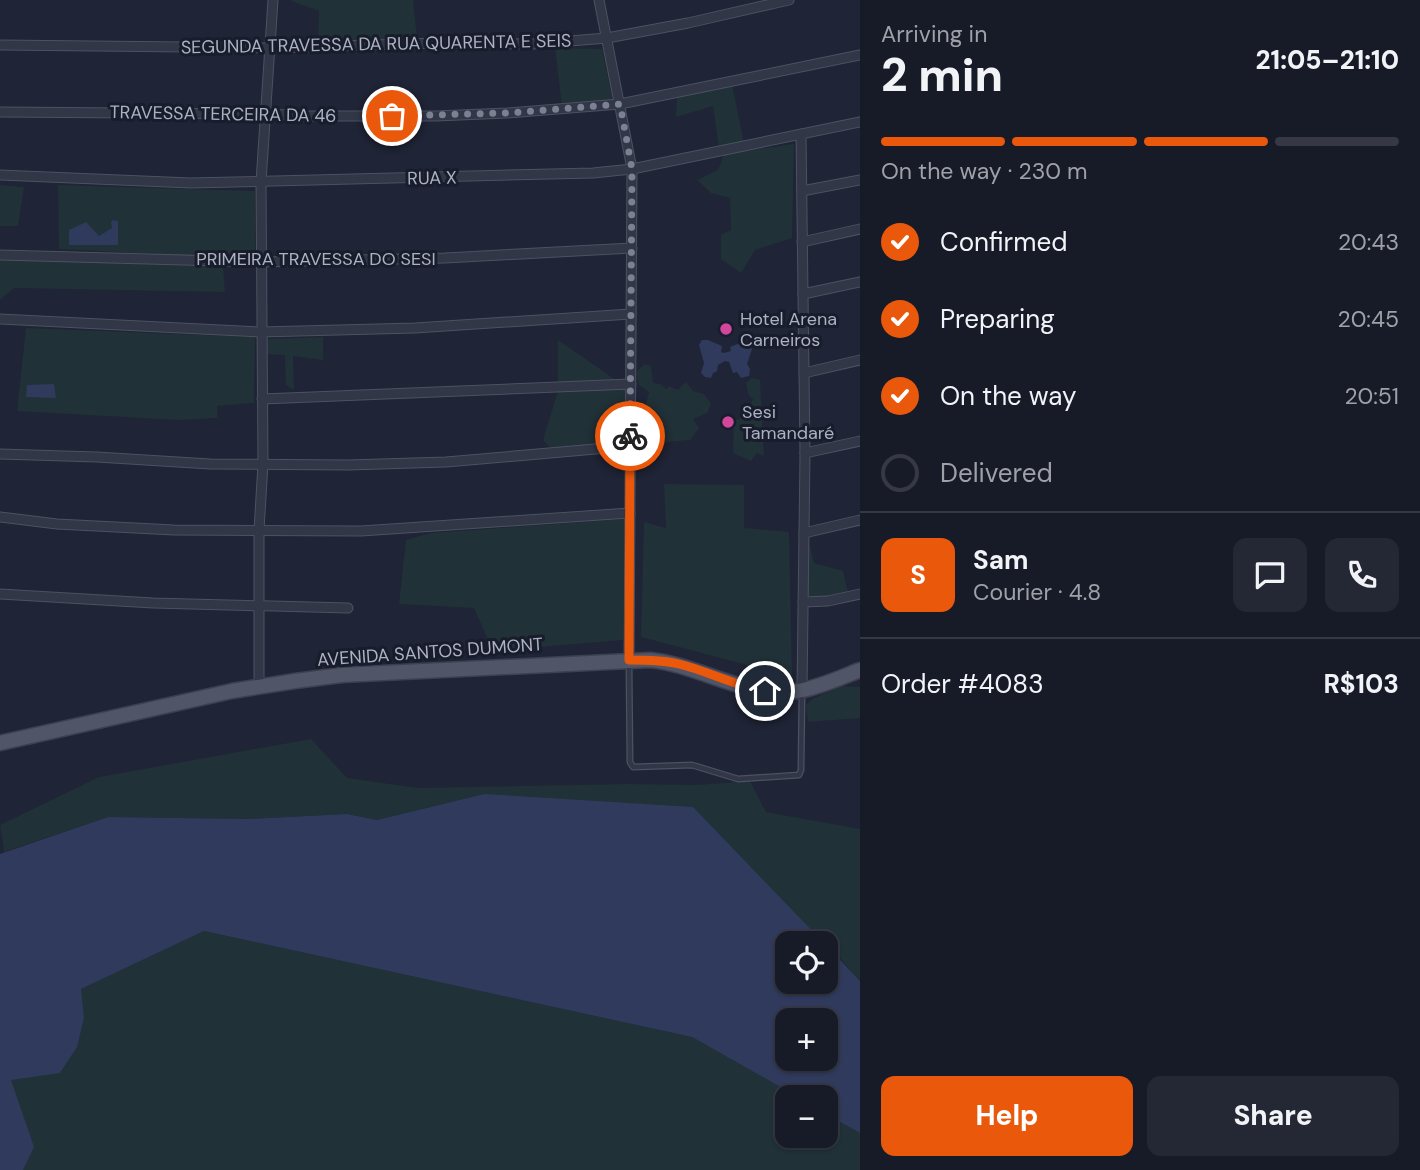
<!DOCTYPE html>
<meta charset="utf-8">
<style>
:root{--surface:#171b28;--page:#242834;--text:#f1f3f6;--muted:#9ea1a8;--line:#363945;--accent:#ea580c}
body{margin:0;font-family:"DM Sans",sans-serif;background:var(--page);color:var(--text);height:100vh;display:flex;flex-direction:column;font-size:26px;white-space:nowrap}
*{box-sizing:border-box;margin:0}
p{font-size:23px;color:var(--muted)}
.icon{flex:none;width:38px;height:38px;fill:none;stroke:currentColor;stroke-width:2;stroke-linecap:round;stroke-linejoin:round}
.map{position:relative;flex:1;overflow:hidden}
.drawer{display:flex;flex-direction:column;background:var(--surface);width:560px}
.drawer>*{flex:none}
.tools{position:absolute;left:775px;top:931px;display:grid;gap:14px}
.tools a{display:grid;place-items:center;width:63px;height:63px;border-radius:14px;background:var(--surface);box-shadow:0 2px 5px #0004,0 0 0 2px var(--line);font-size:35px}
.pin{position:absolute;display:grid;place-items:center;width:60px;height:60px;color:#fff;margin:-30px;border:4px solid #fff;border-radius:50%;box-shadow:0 2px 7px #0007}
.courier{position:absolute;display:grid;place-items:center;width:70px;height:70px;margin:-35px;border:5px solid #ea580c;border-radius:50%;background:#fff;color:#222;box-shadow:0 2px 9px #0007}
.overview em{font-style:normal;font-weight:800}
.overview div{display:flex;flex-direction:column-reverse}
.overview{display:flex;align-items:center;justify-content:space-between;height:119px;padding:0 21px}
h1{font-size:46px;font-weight:800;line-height:52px}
.bar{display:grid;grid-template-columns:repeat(4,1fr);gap:10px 7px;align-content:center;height:84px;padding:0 21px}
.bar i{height:9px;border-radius:5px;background:var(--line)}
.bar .active{background:var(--accent)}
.bar p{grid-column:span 4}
.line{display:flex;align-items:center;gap:18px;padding:0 21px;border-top:2px solid var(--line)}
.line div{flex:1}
.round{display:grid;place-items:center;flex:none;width:74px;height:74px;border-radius:14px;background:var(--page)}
ol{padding:0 21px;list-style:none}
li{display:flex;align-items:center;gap:21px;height:77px}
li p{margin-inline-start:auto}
li .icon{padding:7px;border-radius:50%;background:var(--accent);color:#fff;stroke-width:4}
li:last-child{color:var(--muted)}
li i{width:38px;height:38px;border:4px solid var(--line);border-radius:50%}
.action{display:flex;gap:14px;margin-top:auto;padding:14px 21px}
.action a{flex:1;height:80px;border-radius:14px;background:var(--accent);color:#fff;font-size:28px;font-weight:800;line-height:80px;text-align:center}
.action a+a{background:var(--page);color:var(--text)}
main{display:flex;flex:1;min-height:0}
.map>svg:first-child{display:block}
.green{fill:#203137}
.water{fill:#303a5c;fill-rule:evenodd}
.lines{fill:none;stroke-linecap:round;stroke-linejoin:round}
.service-casing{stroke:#4d5162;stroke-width:7}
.minor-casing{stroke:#4d5162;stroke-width:11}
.primary-casing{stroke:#3c4050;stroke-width:17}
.service{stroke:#323747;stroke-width:4.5}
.minor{stroke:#323747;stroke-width:9}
.primary{stroke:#505567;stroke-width:14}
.done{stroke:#7b8092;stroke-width:7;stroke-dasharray:0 12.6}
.route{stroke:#ea580c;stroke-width:9}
.hotel-dot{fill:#d1479c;stroke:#181c2b;stroke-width:2.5}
.labels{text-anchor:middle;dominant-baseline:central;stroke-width:6;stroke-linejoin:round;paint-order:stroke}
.street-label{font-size:18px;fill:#acb1c4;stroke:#181c2b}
.poi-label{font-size:18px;fill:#acb1c4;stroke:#181c2b;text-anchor:start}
</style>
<main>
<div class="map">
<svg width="860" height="1170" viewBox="0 0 860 1170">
<rect width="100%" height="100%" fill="#1f2436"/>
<!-- green -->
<g class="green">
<polygon points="289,0 413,0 417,38 318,42 319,11"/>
<polygon points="555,48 602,49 613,102 562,106"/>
<polygon points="732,84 744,143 719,148 713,106 676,117 677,96"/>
<polygon points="794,144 792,238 755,250 741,273 721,259 721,235 731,230 730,198 711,193 697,180 718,170 724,154"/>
<polygon points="0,185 24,187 18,226 0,226"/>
<polygon points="58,185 255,191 255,259 59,249"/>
<polygon points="0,259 223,267 225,292 14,288 0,300"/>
<polygon points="26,328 255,337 254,403 217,406 217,418 179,420 17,411"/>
<polygon points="323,337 323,360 293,356 294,390 286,385 285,355 265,354 267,339"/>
<polygon points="558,340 626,387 622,444 552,449 543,440 558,391"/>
<polygon points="644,364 651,366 653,383 661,384 666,389 669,386 678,390 686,382 693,391 704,394 711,404 707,413 693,419 699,428 690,440 665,442 650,430 642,420 649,392 639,385 636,373"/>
<polygon points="752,378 760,380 764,456 757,453 751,461 733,453 734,421 745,416 753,399 748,394 746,383"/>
<polygon points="664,484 744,485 744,528 789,532 792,677 641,637 644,522 666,528"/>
<polygon points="625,519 623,640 493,651 474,608 399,604 406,540 430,533"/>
<polygon points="806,545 810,546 814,563 843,571 848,592 829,598 806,596"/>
<polygon points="842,686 860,687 860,718 808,722 806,705 814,698"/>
<polygon points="311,739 347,778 418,788 630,784 697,785 750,781 766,812 860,829 860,981 826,943 484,794 377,820 347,814 250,819 108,817 4,852 0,825 99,777"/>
<polygon points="204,931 692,1037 798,1097 788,1097 788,1136 826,1136 826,1114 860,1133 860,1170 0,1170 0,1027"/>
</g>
<!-- water -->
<g class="water">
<polygon points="113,220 118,221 118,245 69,245 69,230 86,222 99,236 112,228 111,222"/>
<polygon points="702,340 708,340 722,346 721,352 724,353 731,351 730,347 745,341 752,349 747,364 750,369 749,376 741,378 737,372 733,373 729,362 725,361 718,365 717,371 713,373 711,378 705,377 701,373 704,363 699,345"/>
<polygon points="54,384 56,398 26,397 27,385"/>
<path d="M 484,794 L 693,807 L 824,943 L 788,943 L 788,982 L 826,982 L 826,945 L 860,981 L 860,1133 L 826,1114 L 826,1097 L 798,1097 L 692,1037 L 204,931 L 81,989 L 84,1018 L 77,1047 L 60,1073 L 11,1080 L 34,1147 L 23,1170 L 0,1170 L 0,854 L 108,817 L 250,819 L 347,814 L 377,820 ZM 788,1020 L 826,1020 L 826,1059 L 788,1059 Z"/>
</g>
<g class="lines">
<!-- service casing -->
<g class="service-casing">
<polyline id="service" points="629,665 630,762 633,767 692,765 738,779 799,775 801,770 802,692"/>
</g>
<!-- minor casing -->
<g class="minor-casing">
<g id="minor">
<polyline points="599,0 632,169 629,660"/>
<polyline points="0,45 270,48 439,43 533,44 607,38 688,23 789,0"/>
<polyline points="0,112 267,114 308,116 436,116 507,113 620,104 860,55"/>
<polyline points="801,134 805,453 802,691"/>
<polyline points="0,175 191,183 593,173 632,169 860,122"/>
<polyline points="802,191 860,180"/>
<polyline points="802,242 860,229"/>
<polyline points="0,255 260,262 445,258 632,248"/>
<polyline points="803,294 860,282"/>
<polyline points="0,319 261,332 415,328 631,314"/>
<polyline points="804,373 860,360"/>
<polyline points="262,399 631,384"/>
<polyline points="805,453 860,441"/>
<polyline points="0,454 97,457 210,464 348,465 446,462 630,446"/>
<polyline points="0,517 57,524 174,530 361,531 630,513"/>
<polyline points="804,533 860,520"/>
<polyline points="0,594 153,603 348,608"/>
<polyline points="803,602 828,601 860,594"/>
<polyline points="259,686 259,530 263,464 261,182 273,0"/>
</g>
</g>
<!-- primary casing -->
<g class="primary-casing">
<path id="primary" d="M 0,743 L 232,691 L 295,681 L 342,675 L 650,660 C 702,665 750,702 803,690 C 822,686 842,677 860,670"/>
</g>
<!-- service -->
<use href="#service" class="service"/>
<!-- minor -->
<use href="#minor" class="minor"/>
<!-- primary -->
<use href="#primary" class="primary"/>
</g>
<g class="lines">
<!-- done -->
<polyline class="done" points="392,116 507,113 620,104 632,169 630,436"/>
<!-- route -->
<path class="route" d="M 630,436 L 629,660 C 646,660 663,660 679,664 C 708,671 735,686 765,691"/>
</g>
<!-- markers -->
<g class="hotel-dot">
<circle cx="726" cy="329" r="7"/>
<circle cx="728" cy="422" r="7"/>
</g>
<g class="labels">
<!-- street labels -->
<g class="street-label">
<text transform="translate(376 44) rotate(-1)">SEGUNDA TRAVESSA DA RUA QUARENTA E SEIS</text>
<text transform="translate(223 114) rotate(1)">TRAVESSA TERCEIRA DA 46</text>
<text transform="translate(432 178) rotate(-1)">RUA X</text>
<text x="316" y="259">PRIMEIRA TRAVESSA DO SESI</text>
<text transform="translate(430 652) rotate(-4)">AVENIDA SANTOS DUMONT</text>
</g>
<!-- poi labels -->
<g class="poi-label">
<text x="740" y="319">Hotel Arena<tspan x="740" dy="21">Carneiros</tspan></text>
<text x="742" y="412">Sesi<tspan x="742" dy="21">Tamandaré</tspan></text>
</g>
</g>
</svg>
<div class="tools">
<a><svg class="icon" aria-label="locate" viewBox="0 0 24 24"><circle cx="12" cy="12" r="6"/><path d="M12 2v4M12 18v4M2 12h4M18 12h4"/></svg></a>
<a>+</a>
<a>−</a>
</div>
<div class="pin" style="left:392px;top:116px;background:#ea580c"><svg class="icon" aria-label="bag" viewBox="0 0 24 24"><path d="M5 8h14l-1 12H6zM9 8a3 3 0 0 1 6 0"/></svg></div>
<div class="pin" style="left:765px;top:691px;background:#1f2937"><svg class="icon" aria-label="home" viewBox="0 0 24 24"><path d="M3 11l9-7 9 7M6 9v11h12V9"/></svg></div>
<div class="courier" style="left:630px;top:436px"><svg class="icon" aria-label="bike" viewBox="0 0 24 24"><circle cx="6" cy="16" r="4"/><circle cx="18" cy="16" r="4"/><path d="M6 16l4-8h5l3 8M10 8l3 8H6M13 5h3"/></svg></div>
</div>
<section class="drawer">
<div class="overview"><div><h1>2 min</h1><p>Arriving in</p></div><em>21:05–21:10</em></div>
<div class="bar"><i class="active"></i><i class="active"></i><i class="active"></i><i></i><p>On the way · 230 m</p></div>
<ol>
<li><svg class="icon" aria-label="check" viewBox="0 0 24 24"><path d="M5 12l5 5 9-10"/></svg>Confirmed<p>20:43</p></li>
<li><svg class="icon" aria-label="check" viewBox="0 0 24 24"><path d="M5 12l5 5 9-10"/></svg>Preparing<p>20:45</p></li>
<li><svg class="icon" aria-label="check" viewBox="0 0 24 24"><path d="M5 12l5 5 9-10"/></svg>On the way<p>20:51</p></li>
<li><i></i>Delivered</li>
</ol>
<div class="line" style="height:126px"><b class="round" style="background:var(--accent);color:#fff">S</b><div><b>Sam</b><p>Courier · 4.8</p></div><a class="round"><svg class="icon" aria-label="chat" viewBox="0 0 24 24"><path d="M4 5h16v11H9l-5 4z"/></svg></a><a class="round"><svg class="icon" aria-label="phone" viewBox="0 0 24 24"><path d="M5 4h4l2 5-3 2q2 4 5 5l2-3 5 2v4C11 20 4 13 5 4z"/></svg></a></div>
<div class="line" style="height:91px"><div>Order #4083</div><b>R$103</b></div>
<div class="action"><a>Help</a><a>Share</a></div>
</section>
</main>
